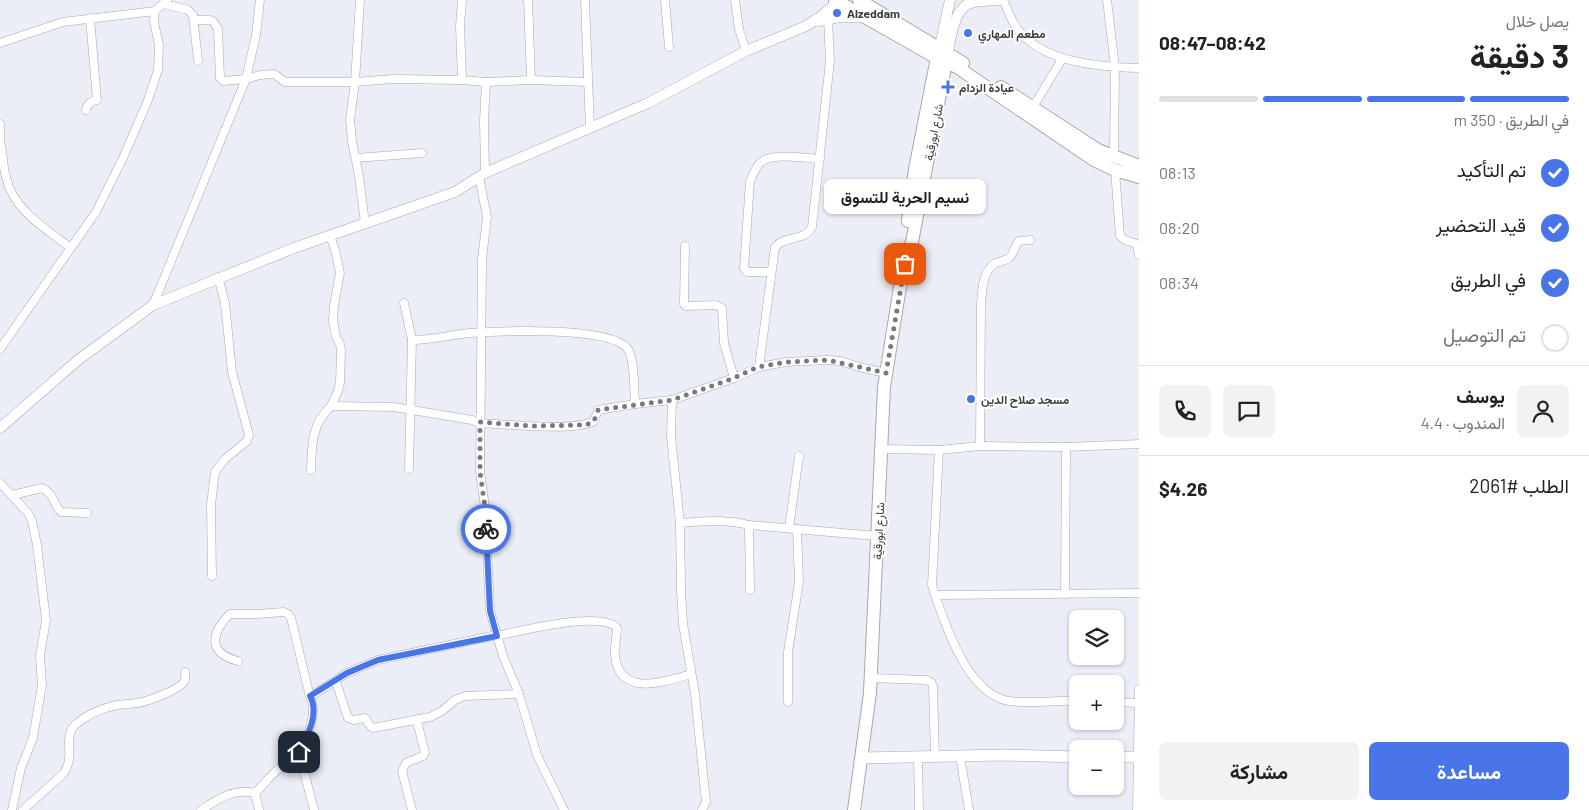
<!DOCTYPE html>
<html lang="ar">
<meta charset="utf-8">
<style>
:root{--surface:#fff;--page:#f2f2f2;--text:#222;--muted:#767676;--line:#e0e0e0;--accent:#4875e7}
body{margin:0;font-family:Barlow,Vazirmatn,sans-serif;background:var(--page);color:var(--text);direction:rtl;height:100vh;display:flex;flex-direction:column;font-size:19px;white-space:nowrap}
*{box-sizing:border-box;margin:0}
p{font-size:16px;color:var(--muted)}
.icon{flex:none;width:28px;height:28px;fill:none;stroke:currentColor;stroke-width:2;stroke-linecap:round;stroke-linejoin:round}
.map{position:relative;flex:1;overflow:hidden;direction:ltr}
.panel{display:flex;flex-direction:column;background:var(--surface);width:450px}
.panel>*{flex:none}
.buttons{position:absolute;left:1069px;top:610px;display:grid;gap:10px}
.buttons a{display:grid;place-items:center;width:55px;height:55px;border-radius:8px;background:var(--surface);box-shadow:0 1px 4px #0004;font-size:25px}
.pin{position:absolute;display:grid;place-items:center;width:42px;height:42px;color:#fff;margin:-21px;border-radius:10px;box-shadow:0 2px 8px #0006}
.courier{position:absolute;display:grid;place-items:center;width:50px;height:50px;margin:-25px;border:4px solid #4875e7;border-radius:50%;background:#fff;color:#222;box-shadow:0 1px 6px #0007}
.bubble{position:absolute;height:35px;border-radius:8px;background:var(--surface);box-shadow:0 1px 4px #0004;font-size:16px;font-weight:700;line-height:35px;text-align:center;direction:rtl}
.headline em{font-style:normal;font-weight:700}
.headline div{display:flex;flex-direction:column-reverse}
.headline{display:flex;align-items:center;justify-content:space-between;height:85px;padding:0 20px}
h1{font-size:32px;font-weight:700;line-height:38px}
.bar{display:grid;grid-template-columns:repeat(4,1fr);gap:8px 5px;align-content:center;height:60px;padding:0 20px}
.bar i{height:6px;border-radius:4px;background:var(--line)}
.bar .on{background:var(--accent)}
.bar p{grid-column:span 4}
.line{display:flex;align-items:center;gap:12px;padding:0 20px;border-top:1px solid var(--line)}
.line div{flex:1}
.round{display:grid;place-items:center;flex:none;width:52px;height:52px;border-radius:8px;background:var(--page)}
ol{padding:0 20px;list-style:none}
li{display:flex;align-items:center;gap:15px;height:55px}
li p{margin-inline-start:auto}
li .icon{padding:5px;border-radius:50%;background:var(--accent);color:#fff;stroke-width:4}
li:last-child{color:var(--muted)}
li i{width:28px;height:28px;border:2px solid var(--line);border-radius:50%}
.action{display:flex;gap:10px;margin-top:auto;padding:10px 20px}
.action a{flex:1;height:58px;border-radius:8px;background:var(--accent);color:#fff;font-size:20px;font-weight:700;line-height:58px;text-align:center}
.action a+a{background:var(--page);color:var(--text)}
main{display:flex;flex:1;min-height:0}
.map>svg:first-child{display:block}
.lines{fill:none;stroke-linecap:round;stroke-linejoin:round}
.minor-casing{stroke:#a6a7af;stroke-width:9}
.tertiary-casing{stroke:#a6a7af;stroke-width:11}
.secondary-casing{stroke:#a6a7af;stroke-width:12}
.primary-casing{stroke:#a6a7af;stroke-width:14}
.minor{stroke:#fff;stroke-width:8}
.tertiary{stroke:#fff;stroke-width:10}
.secondary{stroke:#fff;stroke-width:11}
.primary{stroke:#fff;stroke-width:12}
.done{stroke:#797a7f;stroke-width:5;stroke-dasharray:0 9}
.route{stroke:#4875e7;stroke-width:6}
.poi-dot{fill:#4875e7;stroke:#fff;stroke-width:2}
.labels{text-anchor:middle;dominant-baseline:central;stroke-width:4;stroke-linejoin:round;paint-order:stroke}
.poi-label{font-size:12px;font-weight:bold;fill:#3b3c3f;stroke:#fff;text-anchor:start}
.street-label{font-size:12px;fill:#3b3c3f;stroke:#fff}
</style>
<main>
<section class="panel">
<div class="headline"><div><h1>3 دقيقة</h1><p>يصل خلال</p></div><em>08:42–08:47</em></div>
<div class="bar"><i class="on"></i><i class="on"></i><i class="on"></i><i></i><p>في الطريق · 350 m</p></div>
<ol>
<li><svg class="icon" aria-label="check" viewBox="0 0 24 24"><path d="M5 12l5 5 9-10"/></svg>تم التأكيد<p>08:13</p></li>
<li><svg class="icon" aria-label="check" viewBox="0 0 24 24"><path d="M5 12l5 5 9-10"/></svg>قيد التحضير<p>08:20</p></li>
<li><svg class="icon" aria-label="check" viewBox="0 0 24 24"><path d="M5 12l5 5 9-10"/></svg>في الطريق<p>08:34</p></li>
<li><i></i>تم التوصيل</li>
</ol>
<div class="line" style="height:90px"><a class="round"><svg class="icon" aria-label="person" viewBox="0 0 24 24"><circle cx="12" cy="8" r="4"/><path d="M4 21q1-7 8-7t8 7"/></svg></a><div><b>يوسف</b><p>المندوب · 4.4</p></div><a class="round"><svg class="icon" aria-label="chat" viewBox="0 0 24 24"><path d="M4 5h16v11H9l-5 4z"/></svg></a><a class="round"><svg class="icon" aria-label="phone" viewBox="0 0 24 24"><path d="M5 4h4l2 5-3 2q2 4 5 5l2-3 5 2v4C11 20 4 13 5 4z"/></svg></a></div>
<div class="line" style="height:65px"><div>الطلب #2061</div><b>$4.26</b></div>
<div class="action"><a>مساعدة</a><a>مشاركة</a></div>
</section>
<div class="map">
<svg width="1139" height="810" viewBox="0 0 1139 810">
<rect width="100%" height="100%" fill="#eceef7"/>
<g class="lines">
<!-- minor casing -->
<g class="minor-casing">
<g id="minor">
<polyline points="360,0 355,82 350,119 352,141 359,176 365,223"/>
<polyline points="462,0 460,26 462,80 486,82 531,80 528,0"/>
<polyline points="585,0 590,128"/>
<polyline points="665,0 669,47"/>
<polyline points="735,0 739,29 746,51"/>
<path d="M 1003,0 C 1008,10 1012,23 1019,31 C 1045,63 1101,67 1139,68"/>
<polyline points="1107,0 1115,67 1114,157"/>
<polyline points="164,4 188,10 193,15 198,61"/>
<polyline points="194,20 210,20 213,21 218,29 220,78 223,81 246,79 260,75 274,74 285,82 355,82 393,79 462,80"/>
<polyline points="0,43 63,22 155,11 167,0"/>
<polyline points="531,80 588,82"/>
<polyline points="1033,107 1062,59"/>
<path d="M 86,110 C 87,104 91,101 97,100 L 90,18"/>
<polyline points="0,124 0,145"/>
<path d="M 1,145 C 3,156 3,167 6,177 C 13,210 46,229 71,248"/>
<polyline points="356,158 422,153"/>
<polyline points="1115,170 1120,236 1125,240 1137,244 1139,255"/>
<polyline points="485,173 484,121 486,82"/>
<polyline points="479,177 487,217 482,259 480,472 485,507 490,611 503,656 519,694 537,755 564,810"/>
<polyline points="330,236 335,250 340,273 334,305 333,320 336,337 340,344 341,350 340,383 338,391 331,406"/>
<polyline points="685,246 684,304 686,306 716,305 722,308 724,343 734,378"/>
<path d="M 771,272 L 747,272 L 744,268 L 750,181 C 753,175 755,168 760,163 C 771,152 805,158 820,159"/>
<path d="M 404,303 L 412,340 C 431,340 450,335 469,333 C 498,331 608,326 627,348 C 635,356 634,391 635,404 L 672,400 L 734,378 L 759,367 L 786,362 L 828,360 L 840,361 L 863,368 L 886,373"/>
<polyline points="153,305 246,79 256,35 260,0"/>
<polyline points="0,349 96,212 123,158 148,100 158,70 159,45 154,22 155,11"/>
<path d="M 759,367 L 775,247 C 785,235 804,242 812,227 L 830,61 L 828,19"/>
<polyline points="672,400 671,436 680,523 681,590 683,624 695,694 706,802 702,810"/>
<path d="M 980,446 L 981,305 C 982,291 982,273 994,264 C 999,261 1005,261 1009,258 C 1014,254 1014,246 1019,241 L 1030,240"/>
<polyline points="881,449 939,450 980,446 1066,447 1139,444"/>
<polyline points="409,469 412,340"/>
<path d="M 311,470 C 312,445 311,425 331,406 L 394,407 L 472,420 L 480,423 C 504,424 575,432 594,421 L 598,410 L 635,404"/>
<polyline points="0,483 28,513 32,521 37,545 46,620 40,656 42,685 33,738 21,768 12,810"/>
<path d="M 12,495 L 42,488 C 54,493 53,504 61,512 L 87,513"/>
<path d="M 680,523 C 703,521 726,519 749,525"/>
<polyline points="789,528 799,456"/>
<polyline points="212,576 211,505 215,472 225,459 247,441 249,435 232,372 225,303 218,277"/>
<polyline points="750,590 749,525 877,536"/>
<polyline points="1065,594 1066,447"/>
<polyline points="935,595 932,585 939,450"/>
<path d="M 497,636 C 519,631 602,610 617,628 C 617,637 614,646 615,655 C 619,698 664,682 691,674"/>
<path d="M 238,661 C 207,653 211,633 230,614 L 256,614 L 284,612 L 288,614 L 291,618 L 310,697 L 347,673 L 378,660 L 497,635"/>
<polyline points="871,678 926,680 931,682 933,686 935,756"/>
<polyline points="336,682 348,718 354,720 365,718 371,727 373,728 430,717 442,711 455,700 465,696 519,694"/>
<path d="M 1078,701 C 1056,700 1030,704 1009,701 C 968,694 947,629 935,595 L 1139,593"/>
<polyline points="788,702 788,652 799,582 797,529"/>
<polyline points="1115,702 1138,703"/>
<polyline points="299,752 314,810"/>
<polyline points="960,756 969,810"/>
<polyline points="918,757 919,810"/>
<path d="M 23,810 L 64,773 C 76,754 62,739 75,725 C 86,715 103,708 117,705 C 124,704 130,704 137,703 C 146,702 182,689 185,680 C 186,678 185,675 185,672"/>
<path d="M 201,810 C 218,799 234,788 255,793"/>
<path d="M 259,810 L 255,793 C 262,786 268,779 274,773 C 282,766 291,760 298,752 C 308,741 318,710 310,697"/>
<polyline points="412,810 402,771 406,763 423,756 425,753 417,721"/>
<polyline points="1137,810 1139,689"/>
</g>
</g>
<!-- tertiary casing -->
<g class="tertiary-casing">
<g id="tertiary">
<polyline points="819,21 840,17 863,17"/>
<polyline points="938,55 950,0"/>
<path d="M 946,61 C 950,45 952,12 968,4 C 977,0 990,1 999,0"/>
<polyline points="0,428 78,360 153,305 294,248 455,192 485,173 648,103 746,51 806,26 820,17 838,2"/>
</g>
</g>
<!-- secondary casing -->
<g class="secondary-casing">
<g id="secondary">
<polyline points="1115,757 1139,757"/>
<polyline points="861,758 1003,755 1078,757"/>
</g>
</g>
<!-- primary casing -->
<g class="primary-casing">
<g id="primary">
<polyline points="835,0 937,58 957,67 1094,160 1115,170 1139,177"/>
<polyline points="859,0 963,63"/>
<polyline points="1001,87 1098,150 1139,166"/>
<polyline points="908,221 915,169 937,58"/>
<polyline points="854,810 870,693 884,387 902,274 907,253 912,242 946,62"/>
</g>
</g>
<!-- minor -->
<use href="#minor" class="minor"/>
<!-- tertiary -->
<use href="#tertiary" class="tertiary"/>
<!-- secondary -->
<use href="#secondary" class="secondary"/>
<!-- primary -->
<use href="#primary" class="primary"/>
</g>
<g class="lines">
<!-- done -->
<polyline class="done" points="486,529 485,507 480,472 480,422 531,426 586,425 594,421 598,410 672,400 734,378 758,367 786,362 828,360 886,373 905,264"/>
<!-- route -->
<path class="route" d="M 299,752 C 307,737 320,713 310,696 L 347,673 L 378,660 L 497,636 L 490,611 L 486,529"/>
</g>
<!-- markers -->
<g class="poi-dot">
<circle cx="837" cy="13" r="5"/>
<circle cx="968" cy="33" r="5"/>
<path d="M945.5 79.5h5v5h5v5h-5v5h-5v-5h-5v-5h5z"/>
<circle cx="971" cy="399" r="5"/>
</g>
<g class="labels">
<!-- poi labels -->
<g class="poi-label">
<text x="847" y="13">Alzeddam</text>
<text x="978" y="33">مطعم المهاري</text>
<text x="959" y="87">عيادة الزدام</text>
<text x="981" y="399">مسجد صلاح الدين</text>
</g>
<!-- street labels -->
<g class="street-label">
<text transform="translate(933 132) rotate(-79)">شارع ابورقية</text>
<text transform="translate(878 531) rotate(-87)">شارع ابورقية</text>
</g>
</g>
</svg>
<div class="buttons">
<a><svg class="icon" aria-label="layers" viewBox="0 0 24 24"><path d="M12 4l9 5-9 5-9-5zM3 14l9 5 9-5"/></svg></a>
<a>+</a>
<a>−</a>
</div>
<div class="pin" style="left:905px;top:264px;background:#ea580c"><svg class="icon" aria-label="bag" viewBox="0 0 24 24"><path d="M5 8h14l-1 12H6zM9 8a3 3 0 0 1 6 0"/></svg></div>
<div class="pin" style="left:299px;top:752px;background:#1f2937"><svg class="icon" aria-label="home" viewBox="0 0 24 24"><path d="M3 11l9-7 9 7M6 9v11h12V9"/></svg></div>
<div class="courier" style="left:486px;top:529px"><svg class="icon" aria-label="bike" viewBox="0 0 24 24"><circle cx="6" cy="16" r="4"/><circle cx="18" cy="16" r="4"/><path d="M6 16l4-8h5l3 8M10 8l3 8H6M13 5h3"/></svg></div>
<div class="bubble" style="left:824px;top:179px;width:162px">نسيم الحرية للتسوق</div>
</div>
</main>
